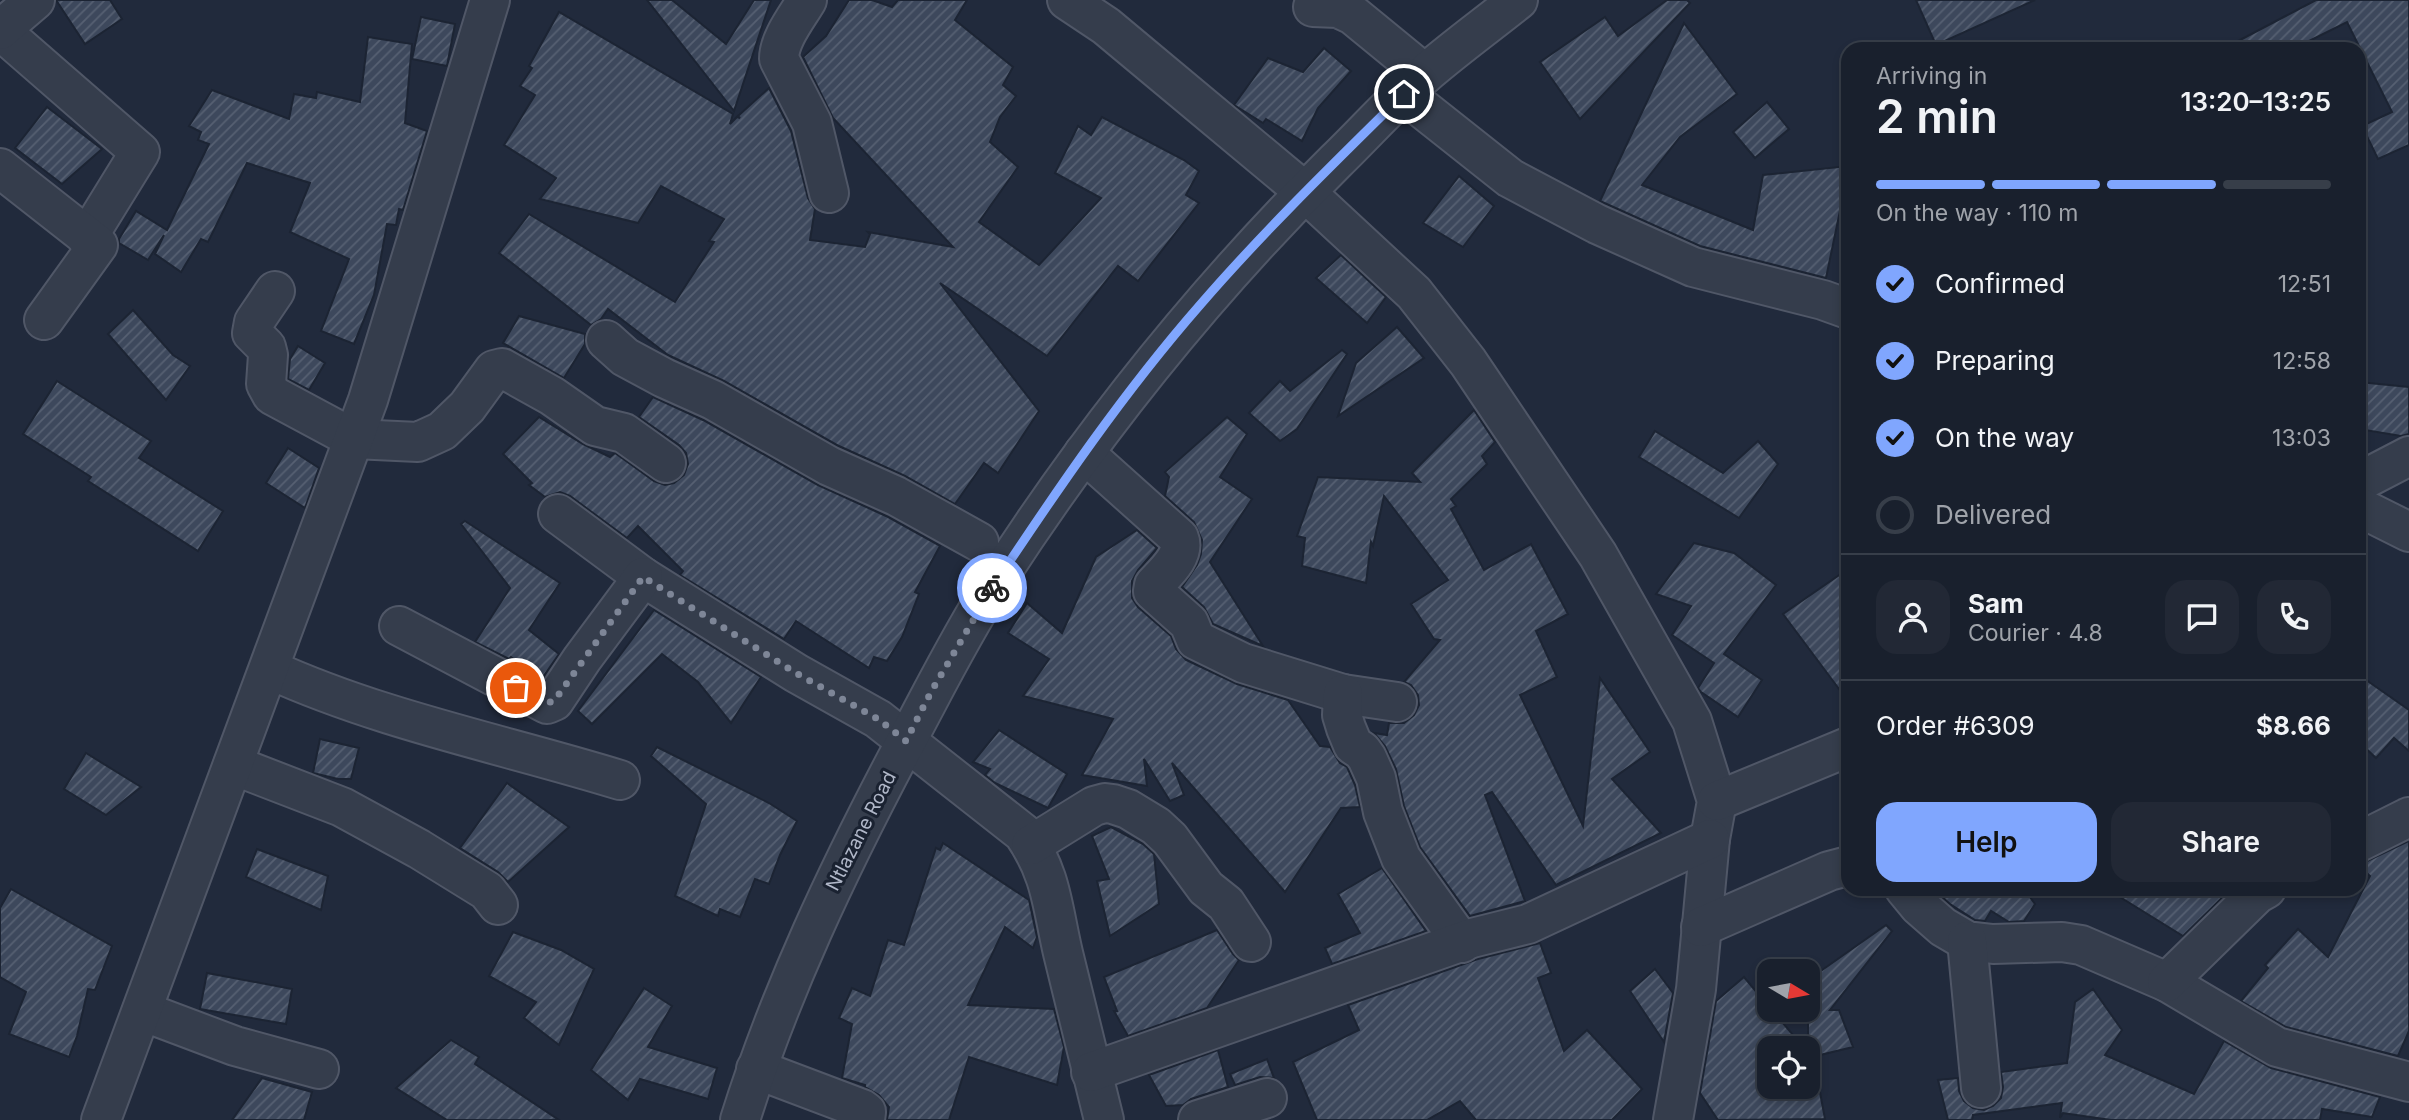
<!DOCTYPE html>
<meta charset="utf-8">
<style>
:root{--surface:#19202d;--page:#222835;--text:#f1f3f6;--muted:#9fa3aa;--line:#373e49;--accent:#80a6fe}
body{margin:0;font-family:Inter,sans-serif;background:var(--page);color:var(--text);height:100vh;display:flex;flex-direction:column;font-size:26px;white-space:nowrap}
*{box-sizing:border-box;margin:0}
p{font-size:23px;color:var(--muted)}
.icon{flex:none;width:38px;height:38px;fill:none;stroke:currentColor;stroke-width:2;stroke-linecap:round;stroke-linejoin:round}
.map{position:relative;flex:1;overflow:hidden}
.sheet{position:absolute;left:1841px;top:42px;width:525px;height:854px;display:flex;flex-direction:column;background:var(--surface);border-radius:21px;box-shadow:0 4px 10px #0003,0 0 0 2px var(--line)}
.sheet>*{flex:none}
.needle{width:46px;rotate:100deg}
.fabs{position:absolute;left:1757px;top:959px;display:grid;gap:14px}
.fabs a{display:grid;place-items:center;width:63px;height:63px;border-radius:14px;background:var(--surface);box-shadow:0 4px 10px #0003,0 0 0 2px var(--line);font-size:35px}
.pin{position:absolute;display:grid;place-items:center;width:60px;height:60px;color:#fff;margin:-30px;border:4px solid #fff;border-radius:50%;box-shadow:0 2px 7px #0007}
.courier{position:absolute;display:grid;place-items:center;width:70px;height:70px;margin:-35px;border:5px solid #80a6fe;border-radius:50%;background:#fff;color:#222;box-shadow:0 2px 9px #0007}
.headline em{font-style:normal;font-weight:600}
.headline div{display:flex;flex-direction:column-reverse}
.headline{display:flex;align-items:center;justify-content:space-between;height:119px;padding:0 35px}
h1{font-size:46px;font-weight:600;line-height:52px}
.bar{display:grid;grid-template-columns:repeat(4,1fr);gap:10px 7px;align-content:center;height:84px;padding:0 35px}
.bar i{height:9px;border-radius:5px;background:var(--line)}
.bar .active{background:var(--accent)}
.bar p{grid-column:span 4}
.line{display:flex;align-items:center;gap:18px;padding:0 35px;border-top:2px solid var(--line)}
.line div{flex:1}
.round{display:grid;place-items:center;flex:none;width:74px;height:74px;border-radius:21px;background:var(--page)}
ol{padding:0 35px;list-style:none}
li{display:flex;align-items:center;gap:21px;height:77px}
li p{margin-inline-start:auto}
li .icon{padding:7px;border-radius:50%;background:var(--accent);color:#111;stroke-width:4}
li:last-child{color:var(--muted)}
li i{width:38px;height:38px;border:4px solid var(--line);border-radius:50%}
.action{display:flex;gap:14px;margin-top:auto;padding:14px 35px}
.action a{flex:1;height:80px;border-radius:21px;background:var(--accent);color:#111;font-size:28px;font-weight:600;line-height:80px;text-align:center}
.action a+a{background:var(--page);color:var(--text)}
.map>svg:first-child{display:block}
.building{fill:url(#building-hatch);stroke:#1c2433;stroke-width:2}
.lines{fill:none;stroke-linecap:round;stroke-linejoin:round}
.minor-casing{stroke:#505767;stroke-width:42}
.minor{stroke:#353d4c;stroke-width:38}
.done{stroke:#7e8697;stroke-width:7;stroke-dasharray:0 12.6}
.route{stroke:#80a6fe;stroke-width:9}
.labels{text-anchor:middle;dominant-baseline:central;stroke-width:6;stroke-linejoin:round;paint-order:stroke}
.street-label{font-size:19px;fill:#b0b7c8;stroke:#1a2231}
</style>
<div class="map">
<svg width="2409" height="1120" viewBox="0 0 2409 1120">
<defs>
<pattern id="building-hatch" width="6" height="6" patternUnits="userSpaceOnUse" patternTransform="scale(1.75)"><rect width="6" height="6" fill="#3d485c"/><path d="M-1 1l2-2M0 6l6-6M5 7l2-2" fill="none" stroke="#566072"/></pattern>
</defs>
<rect width="100%" height="100%" fill="#212a3c"/>
<!-- building -->
<g class="building">
<polygon points="56,0 110,0 122,19 85,44"/>
<polygon points="647,0 672,0 726,44 754,0 771,0 734,111"/>
<polygon points="849,0 872,0 892,7 898,0 967,0 955,20 1013,67 1003,85 1016,96 1000,117 990,142 1018,167 979,222 1039,265 1101,198 1055,173 1078,126 1091,135 1102,117 1184,160 1199,171 1186,195 1199,203 1138,281 1118,266 1047,356 940,283 1039,411 998,473 984,463 955,504 905,476 839,446 724,381 668,355 608,309 601,319 591,325 499,253 529,214 675,302 714,242 709,241 724,219 661,186 638,223 540,199 556,178 504,145 535,95 520,86 532,68 529,66 559,12 733,114 730,124 737,117 740,118 738,116 769,88 791,131 808,198 815,209 810,240 865,247 870,234 868,232 953,247 833,118 803,57 826,36"/>
<polygon points="1667,0 1687,0 1690,3 1580,119 1540,62 1605,17 1618,36"/>
<polygon points="1916,0 2035,0 1936,45"/>
<polygon points="2316,0 2409,0 2409,145 2378,159 2362,126 2392,112 2347,22 2293,49 2223,49"/>
<polygon points="421,17 455,24 447,66 412,59"/>
<polygon points="1684,23 1737,94 1680,137 1642,185 1753,230 1763,175 1848,166 1848,206 1841,206 1826,278 1700,246 1600,201"/>
<polygon points="368,37 412,44 405,123 427,131 403,210 399,209 396,225 387,224 374,295 354,344 321,331 349,259 290,232 310,183 247,163 208,242 201,239 181,272 155,254 164,235 148,260 119,243 119,239 136,211 167,230 209,144 198,140 201,132 189,126 212,90 289,119 294,94 316,98 317,92 360,102"/>
<polygon points="1324,48 1351,71 1318,108 1302,141 1266,119 1263,123 1234,105 1268,58 1303,72"/>
<polygon points="1767,102 1789,129 1755,158 1733,132"/>
<polygon points="47,107 102,149 62,184 15,148"/>
<polygon points="1459,176 1494,206 1463,247 1423,223"/>
<polygon points="1341,255 1386,297 1367,323 1316,278"/>
<polygon points="133,310 173,355 190,366 166,400 108,334"/>
<polygon points="519,316 585,334 585,344 564,378 503,343"/>
<polygon points="1397,327 1424,358 1338,416 1356,363"/>
<polygon points="298,346 325,363 309,390 288,379 290,359"/>
<polygon points="1342,350 1347,354 1297,429 1280,441 1249,413 1280,381 1290,391"/>
<polygon points="57,381 151,441 139,458 223,511 198,551 88,481 91,477 23,434"/>
<polygon points="2359,382 2409,387 2409,434 2401,436 2359,429"/>
<polygon points="653,397 703,420 818,485 886,516 940,546 915,592 919,594 902,637 887,661 874,657 869,668 796,621 784,639 680,575 683,571 638,526 627,538 570,496 560,492 545,497 529,485 532,483 503,454 539,417 583,444 610,457 615,453 654,481 665,485 674,483 684,475 688,464 686,453 679,445 639,417"/>
<polygon points="1474,410 1495,442 1482,456 1487,464 1451,499 1456,506 1451,509 1484,570 1531,544 1568,614 1536,631 1557,677 1520,695 1583,826 1600,678 1650,752 1612,779 1661,833 1556,885 1492,792 1485,795 1525,901 1470,916 1420,847 1404,806 1396,769 1385,746 1374,733 1387,735 1389,723 1404,723 1414,715 1419,705 1418,695 1411,685 1404,682 1440,640 1434,639 1411,604 1448,580 1384,496 1373,546 1371,542 1366,583 1302,566 1305,538 1297,536 1318,477 1420,482 1412,473"/>
<polygon points="1227,417 1247,434 1220,477 1252,499 1210,562 1263,646 1213,624 1204,607 1182,587 1197,565 1201,554 1202,540 1194,522 1165,496 1169,477 1165,472"/>
<polygon points="1655,431 1723,473 1758,441 1778,464 1739,518 1639,457"/>
<polygon points="288,448 319,468 305,508 266,483"/>
<polygon points="465,521 560,583 529,630 559,654 543,677 521,665 511,657 509,659 475,642 510,588 461,524"/>
<polygon points="1137,530 1157,548 1138,570 1132,581 1132,598 1138,607 1171,636 1176,649 1186,660 1237,684 1288,700 1320,746 1330,747 1340,763 1347,767 1355,785 1360,807 1341,808 1285,892 1172,763 1184,795 1170,801 1144,759 1147,786 1082,775 1113,719 1023,696 1049,659 1008,633 1027,603 1062,633 1096,557"/>
<polygon points="1694,543 1734,553 1776,585 1724,654 1762,680 1738,717 1701,692 1698,688 1714,663 1672,635 1691,606 1656,594"/>
<polygon points="1848,569 1848,701 1783,614"/>
<polygon points="654,610 761,677 731,723 698,682 662,654 592,724 578,711"/>
<polygon points="2359,675 2409,710 2409,751 2394,738 2376,758 2359,742"/>
<polygon points="999,730 1067,774 1048,808 995,783 985,775 990,769 973,762"/>
<polygon points="320,739 359,748 351,779 338,779 313,773"/>
<polygon points="657,747 769,803 797,821 780,855 769,884 755,879 740,917 720,909 718,916 675,896 706,804 651,756"/>
<polygon points="86,753 141,787 106,815 64,789"/>
<polygon points="507,783 569,827 508,882 498,872 460,848"/>
<polygon points="1111,827 1143,844 1154,854 1159,904 1110,936 1097,881 1109,879 1092,836"/>
<polygon points="2409,841 2409,1031 2398,1056 2286,1027 2241,1001 2268,968 2265,965 2298,929 2328,957 2370,876 2360,867 2365,862"/>
<polygon points="943,843 1029,900 1037,937 1033,948 1005,927 968,1005 1054,1009 1064,1047 1057,1085 969,1057 949,1120 887,1120 889,1107 879,1095 865,1087 865,1085 842,1078 852,1024 839,1018 852,988 870,996 888,940 904,945 936,848 940,850"/>
<polygon points="257,849 328,876 321,910 246,877"/>
<polygon points="1382,868 1426,931 1332,964 1325,948 1360,933 1338,894"/>
<polygon points="11,889 112,946 95,990 88,989 77,1036 69,1057 9,1034 26,992 0,977 0,908"/>
<polygon points="1933,889 2024,889 2035,904 2024,921 2009,922 1991,911 1985,921 1975,920 1950,904"/>
<polygon points="2107,889 2231,889 2183,936"/>
<polygon points="1886,925 1892,931 1830,1010 1839,1010 1853,1047 1812,1057 1814,1060 1825,1119 1718,1120 1700,1093 1716,1001 1744,977 1769,1007 1769,1010 1772,1010 1804,1048 1769,1048 1769,1087 1808,1087 1808,980"/>
<polygon points="1217,930 1233,954 1239,960 1207,1008 1128,1036 1114,1011 1117,1011 1104,977"/>
<polygon points="513,932 561,950 594,969 559,1045 524,1018 536,1002 489,976"/>
<polygon points="1540,943 1551,973 1538,978 1564,1051 1587,1030 1642,1089 1612,1120 1476,1120 1460,1101 1427,1120 1317,1120 1293,1062 1359,1030 1348,1005 1478,959"/>
<polygon points="1655,969 1673,993 1664,1042 1630,991"/>
<polygon points="207,973 292,989 286,1024 200,1009"/>
<polygon points="644,988 672,1006 648,1047 717,1068 708,1099 640,1079 628,1100 591,1070"/>
<polygon points="2093,989 2122,1030 2105,1055 2194,1094 2224,1041 2271,1068 2380,1097 2372,1117 2322,1109 2320,1120 2111,1120 2063,1113 2060,1118 2062,1103 1973,1115 1972,1120 1948,1120 1938,1080 1958,1078 1959,1091 1964,1101 1973,1108 1984,1110 1993,1106 2001,1098 2003,1087 2001,1072 2067,1063 2075,1002"/>
<polygon points="451,1040 479,1057 475,1064 559,1120 447,1120 396,1088"/>
<polygon points="1218,1050 1228,1087 1191,1099 1183,1105 1166,1106 1149,1075"/>
<polygon points="1267,1059 1274,1078 1260,1077 1235,1085 1230,1074"/>
<polygon points="262,1078 312,1092 304,1120 232,1120"/>
</g>
<g class="lines">
<!-- minor casing -->
<g class="minor-casing">
<g id="minor">
<path d="M 807,0 C 797,17 779,39 779,59 L 812,123 L 829,193"/>
<polyline points="1067,0 1106,26 1305,192 1414,293 1468,362 1598,555 1692,721 1717,801 1710,839 1696,989 1673,1120"/>
<polyline points="1313,7 1338,8 1353,15 1425,74"/>
<polyline points="0,30 140,152 87,238"/>
<polyline points="0,30 35,0"/>
<polyline points="1404,94 1510,178 1597,224 1693,267 1823,300 1848,309"/>
<polyline points="0,168 98,245 44,320"/>
<polyline points="275,291 254,322 252,333 266,347 268,355 266,384 272,395 354,439 418,442 442,431 467,407 494,370 502,368 552,396 595,426 624,433 666,463"/>
<polyline points="606,340 625,357 664,378 713,400 829,466 896,496 979,542"/>
<path d="M 1084,453 L 1179,538 C 1186,555 1165,573 1154,585 L 1153,591 L 1189,623 L 1196,640 L 1243,663 L 1343,694 L 1397,702"/>
<polyline points="2359,482 2409,456"/>
<polyline points="2359,507 2409,532"/>
<path d="M 558,514 L 643,577 L 796,673 L 878,719 L 1023,833 C 1052,875 1052,906 1063,953 C 1077,1009 1090,1065 1104,1120"/>
<polyline points="399,626 547,704 554,701 582,659 643,577"/>
<path d="M 269,669 C 381,720 503,744 620,780"/>
<polyline points="1343,694 1342,715 1346,728 1353,745 1362,751 1367,758 1376,778 1383,812 1401,858 1462,943"/>
<polyline points="233,765 342,807 419,849 487,891 498,905"/>
<polyline points="1717,801 1848,747"/>
<polyline points="2359,842 2409,817"/>
<polyline points="1031,845 1094,806 1105,803 1113,804 1128,809 1156,826 1170,839 1206,888 1226,904 1251,942"/>
<polyline points="1905,889 1919,906 1943,927 1967,941 1993,944 2062,942 2081,945 2167,982 2277,1047 2409,1082"/>
<polyline points="1701,927 1829,871 1848,866"/>
<polyline points="1967,941 1981,1088"/>
<polyline points="2167,982 2257,894 2266,889"/>
<polyline points="142,1011 235,1046 319,1069"/>
<polyline points="756,1069 862,1109 866,1112 865,1120"/>
<polyline points="1091,1072 1472,938 1528,924 1710,839"/>
<polyline points="101,1120 368,400 490,0"/>
<path d="M 740,1120 C 780,992 838,870 901,751 C 931,696 958,640 992,587 C 1091,433 1206,290 1336,161 C 1366,132 1394,100 1426,73 C 1455,48 1488,24 1518,0"/>
<polyline points="1198,1120 1267,1098"/>
</g>
</g>
<!-- minor -->
<use href="#minor" class="minor"/>
</g>
<g class="lines">
<!-- done -->
<path class="done" d="M 516,688 C 527,695 541,706 554,701 L 643,577 L 796,673 L 878,719 L 906,741 L 931,692 L 992,588"/>
<!-- route -->
<path class="route" d="M 992,588 C 1057,490 1123,393 1200,305 C 1264,231 1334,163 1404,94"/>
</g>
<g class="labels">
<!-- street labels -->
<g class="street-label">
<text transform="translate(861 831) rotate(-63)">Ntlazane Road</text>
</g>
</g>
</svg>
<div class="fabs">
<a><svg class="needle" viewBox="-14 -14 28 28"><path d="M0-13l5 13h-10z" fill="#e53935"/><path d="M0 13l5-13h-10z" fill="#9fa3aa"/></svg></a>
<a><svg class="icon" aria-label="locate" viewBox="0 0 24 24"><circle cx="12" cy="12" r="6"/><path d="M12 2v4M12 18v4M2 12h4M18 12h4"/></svg></a>
</div>
<div class="pin" style="left:516px;top:688px;background:#ea580c"><svg class="icon" aria-label="bag" viewBox="0 0 24 24"><path d="M5 8h14l-1 12H6zM9 8a3 3 0 0 1 6 0"/></svg></div>
<div class="pin" style="left:1404px;top:94px;background:#1f2937"><svg class="icon" aria-label="home" viewBox="0 0 24 24"><path d="M3 11l9-7 9 7M6 9v11h12V9"/></svg></div>
<div class="courier" style="left:992px;top:588px"><svg class="icon" aria-label="bike" viewBox="0 0 24 24"><circle cx="6" cy="16" r="4"/><circle cx="18" cy="16" r="4"/><path d="M6 16l4-8h5l3 8M10 8l3 8H6M13 5h3"/></svg></div>
<section class="sheet">
<div class="headline"><div><h1>2 min</h1><p>Arriving in</p></div><em>13:20–13:25</em></div>
<div class="bar"><i class="active"></i><i class="active"></i><i class="active"></i><i></i><p>On the way · 110 m</p></div>
<ol>
<li><svg class="icon" aria-label="check" viewBox="0 0 24 24"><path d="M5 12l5 5 9-10"/></svg>Confirmed<p>12:51</p></li>
<li><svg class="icon" aria-label="check" viewBox="0 0 24 24"><path d="M5 12l5 5 9-10"/></svg>Preparing<p>12:58</p></li>
<li><svg class="icon" aria-label="check" viewBox="0 0 24 24"><path d="M5 12l5 5 9-10"/></svg>On the way<p>13:03</p></li>
<li><i></i>Delivered</li>
</ol>
<div class="line" style="height:126px"><a class="round"><svg class="icon" aria-label="person" viewBox="0 0 24 24"><circle cx="12" cy="8" r="4"/><path d="M4 21q1-7 8-7t8 7"/></svg></a><div><b>Sam</b><p>Courier · 4.8</p></div><a class="round"><svg class="icon" aria-label="chat" viewBox="0 0 24 24"><path d="M4 5h16v11H9l-5 4z"/></svg></a><a class="round"><svg class="icon" aria-label="phone" viewBox="0 0 24 24"><path d="M5 4h4l2 5-3 2q2 4 5 5l2-3 5 2v4C11 20 4 13 5 4z"/></svg></a></div>
<div class="line" style="height:91px"><div>Order #6309</div><b>$8.66</b></div>
<div class="action"><a>Help</a><a>Share</a></div>
</section>
</div>
